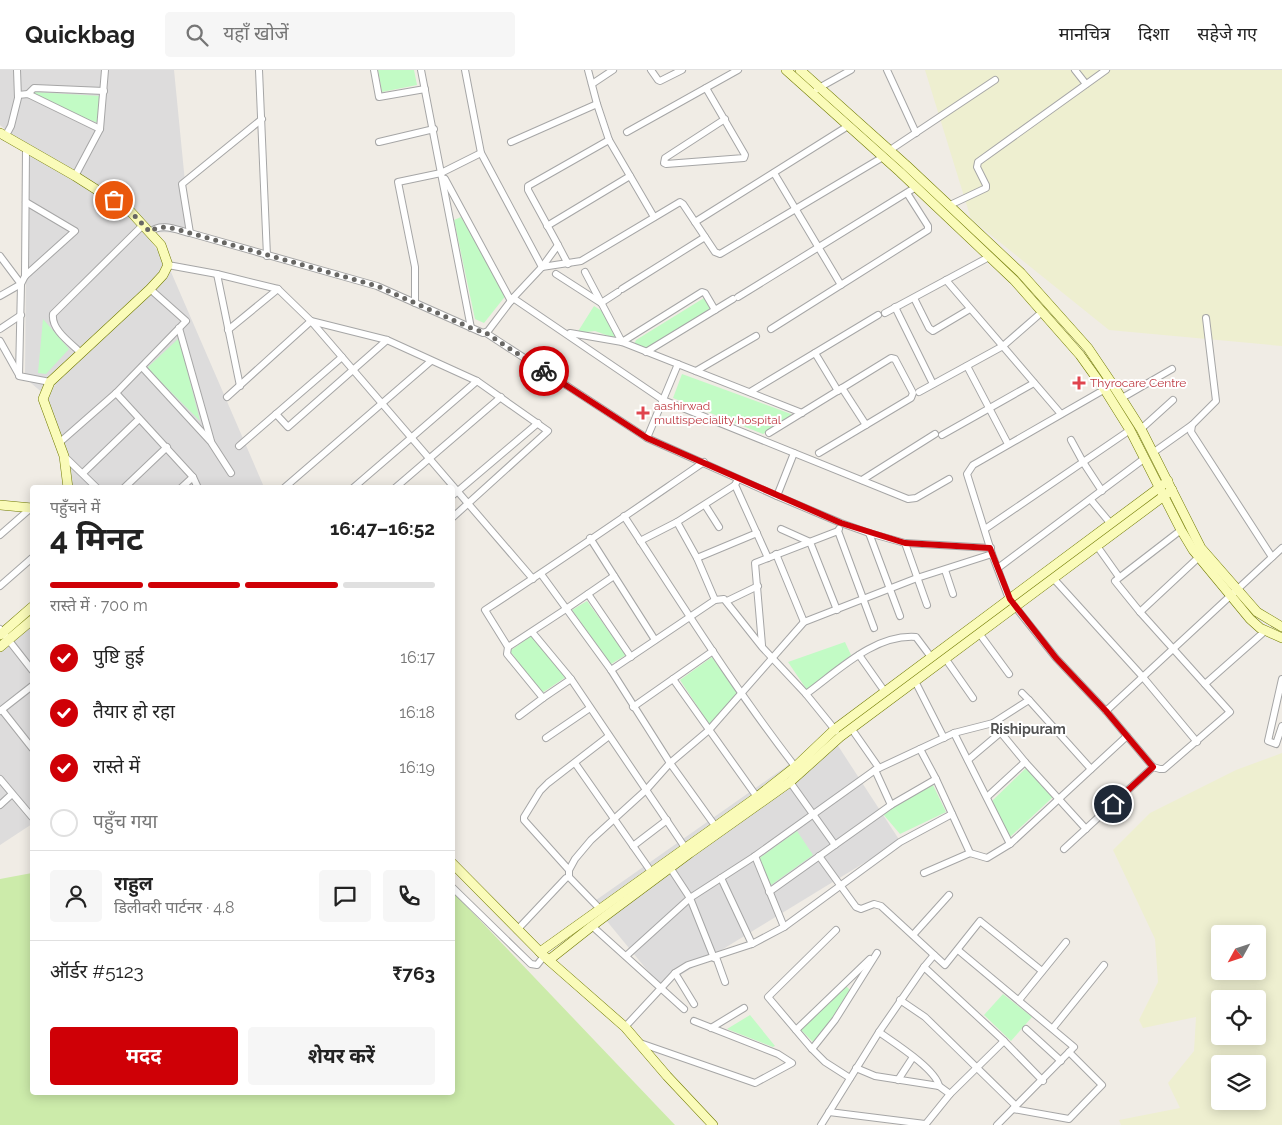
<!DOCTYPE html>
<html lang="hi">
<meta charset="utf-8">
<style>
:root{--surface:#fff;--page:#f6f6f6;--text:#222;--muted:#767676;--line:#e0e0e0;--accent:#cf0006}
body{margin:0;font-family:Raleway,"Noto Sans Devanagari",sans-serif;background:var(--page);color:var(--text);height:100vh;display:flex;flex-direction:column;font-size:19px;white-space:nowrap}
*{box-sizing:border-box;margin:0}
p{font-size:16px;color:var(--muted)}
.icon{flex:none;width:28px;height:28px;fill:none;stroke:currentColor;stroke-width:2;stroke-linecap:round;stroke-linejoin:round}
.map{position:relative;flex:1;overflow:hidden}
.details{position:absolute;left:30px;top:415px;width:425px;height:610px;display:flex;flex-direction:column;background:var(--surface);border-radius:5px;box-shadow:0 2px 12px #0003}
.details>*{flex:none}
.needle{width:32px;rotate:230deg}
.buttons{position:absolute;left:1211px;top:855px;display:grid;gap:10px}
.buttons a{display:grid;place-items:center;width:55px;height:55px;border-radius:5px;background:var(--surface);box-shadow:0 2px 12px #0003;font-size:25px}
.pin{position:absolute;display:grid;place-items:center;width:42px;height:42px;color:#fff;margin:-21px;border:2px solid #fff;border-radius:50%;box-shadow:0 1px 5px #0007}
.courier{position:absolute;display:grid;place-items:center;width:50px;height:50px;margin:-25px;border:4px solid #cf0006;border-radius:50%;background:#fff;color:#222;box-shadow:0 1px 6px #0007}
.head em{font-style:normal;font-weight:700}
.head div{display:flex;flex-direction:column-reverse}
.head{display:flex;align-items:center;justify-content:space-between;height:85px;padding:0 20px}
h1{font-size:32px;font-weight:700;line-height:38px}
.bar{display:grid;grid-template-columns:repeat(4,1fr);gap:8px 5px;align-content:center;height:60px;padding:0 20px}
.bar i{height:6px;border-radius:4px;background:var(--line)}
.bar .selected{background:var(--accent)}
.bar p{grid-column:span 4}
.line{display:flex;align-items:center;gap:12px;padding:0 20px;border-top:1px solid var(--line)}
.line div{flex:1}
.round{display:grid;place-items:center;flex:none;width:52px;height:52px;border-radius:5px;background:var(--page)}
ol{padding:0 20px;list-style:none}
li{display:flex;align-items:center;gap:15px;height:55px}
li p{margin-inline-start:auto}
li .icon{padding:5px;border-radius:50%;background:var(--accent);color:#fff;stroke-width:4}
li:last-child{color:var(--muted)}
li i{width:28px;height:28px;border:2px solid var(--line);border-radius:50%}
.action{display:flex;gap:10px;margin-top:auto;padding:10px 20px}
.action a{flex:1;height:58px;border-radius:5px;background:var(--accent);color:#fff;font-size:20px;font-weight:700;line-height:58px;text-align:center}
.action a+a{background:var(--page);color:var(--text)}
header{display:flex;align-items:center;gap:30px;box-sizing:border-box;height:70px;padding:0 25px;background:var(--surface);border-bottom:1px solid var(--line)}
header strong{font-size:24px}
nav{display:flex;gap:28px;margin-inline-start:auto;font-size:18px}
.search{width:350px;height:45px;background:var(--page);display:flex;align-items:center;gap:12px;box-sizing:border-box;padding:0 18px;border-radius:5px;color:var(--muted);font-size:19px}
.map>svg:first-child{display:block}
.residential{fill:#dddcdc}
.farmland{fill:#eeefd0;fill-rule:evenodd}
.grass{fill:#ccebaa}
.park{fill:#c2fbc5}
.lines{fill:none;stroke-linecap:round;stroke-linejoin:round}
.street-casing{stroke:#a6a6a6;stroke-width:8}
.secondary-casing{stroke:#717b02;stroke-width:10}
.street{stroke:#fff;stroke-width:6}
.secondary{stroke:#fafbb9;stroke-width:9}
.done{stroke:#686764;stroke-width:5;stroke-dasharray:0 9}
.route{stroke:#cf0006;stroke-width:6}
.health-dot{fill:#e0444e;stroke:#fff;stroke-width:2}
.labels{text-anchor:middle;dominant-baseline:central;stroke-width:4;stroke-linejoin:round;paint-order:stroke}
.health-label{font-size:12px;fill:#be3a42;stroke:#fff;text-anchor:start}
.neighbourhood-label{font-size:14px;font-weight:bold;fill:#525252;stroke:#fff}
</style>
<header>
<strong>Quickbag</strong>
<div class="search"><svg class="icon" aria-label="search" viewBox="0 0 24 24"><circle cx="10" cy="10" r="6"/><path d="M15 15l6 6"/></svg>यहाँ खोजें</div>
<nav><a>मानचित्र</a><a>दिशा</a><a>सहेजे गए</a></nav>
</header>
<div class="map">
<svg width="1282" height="1055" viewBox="0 0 1282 1055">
<rect width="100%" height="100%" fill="#f0ece5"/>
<!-- residential -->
<g class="residential">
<polygon points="0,0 174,0 190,163 150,162 139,155 168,195 264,417 69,417 44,324 25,308 27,78 0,55"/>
<polygon points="32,550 32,754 0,775 0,559 9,569"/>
<polygon points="831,665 900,771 661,917 592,833"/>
</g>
<!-- farmland -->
<g class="farmland">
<polygon points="925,0 1282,0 1282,276 1109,260 971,149"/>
<path d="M 1282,683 L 1282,1055 L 1121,1055 L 1119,1050 L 1180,1038 L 1168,1013 L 1194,981 L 1196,947 L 1143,958 L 1139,950 L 1158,912 L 1155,869 L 1113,780 L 1150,743 L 1236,700 ZM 1220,864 L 1258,864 L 1258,901 L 1220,901 ZM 1220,929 L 1258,929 L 1258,966 L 1220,966 ZM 1220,994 L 1258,994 L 1258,1031 L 1220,1031 Z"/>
</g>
<!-- grass -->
<polygon class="grass" points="32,803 32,1022 452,1022 453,822 675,1055 0,1055 0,809"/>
<!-- park -->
<g class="park">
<polygon points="378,0 414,0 417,15 382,22"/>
<polygon points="34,22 100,26 98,53 33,27"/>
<polygon points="461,147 507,224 484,253 475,249 454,150"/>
<polygon points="704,228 713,243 652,283 634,275 636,270"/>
<polygon points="594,236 605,243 617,269 595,261 577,263"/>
<polygon points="43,249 69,279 46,304 38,303"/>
<polygon points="179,268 200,351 147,298"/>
<polygon points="682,304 791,344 791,347 763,364 673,328"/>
<polygon points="587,531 626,585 611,594 572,540"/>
<polygon points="532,565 566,607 542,623 510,581"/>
<polygon points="845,572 851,585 807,620 788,592"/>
<polygon points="712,587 738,624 709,654 680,610"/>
<polygon points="1026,698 1053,727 1010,767 992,731"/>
<polygon points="933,715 946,742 900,764 883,744 889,738"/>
<polygon points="797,761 813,785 771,815 758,789"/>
<polygon points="846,916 851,921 814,973 801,960"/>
<polygon points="1003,924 1032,947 1011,971 984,945"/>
<polygon points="750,945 775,976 773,977 727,959"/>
</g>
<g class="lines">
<!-- street casing -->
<g class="street-casing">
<g id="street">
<polyline points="259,0 267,186"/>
<polyline points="374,0 379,27 425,19"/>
<polyline points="421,0 471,258"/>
<polyline points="465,0 481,83 542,197"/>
<polyline points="588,0 597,34 609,70 654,147"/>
<polyline points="651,0 658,10 660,11 682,0"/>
<polyline points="887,0 916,63"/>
<polyline points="1075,0 1086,14"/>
<polyline points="592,14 613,0"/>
<polyline points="706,18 745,85 744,88 666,94 664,93 665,88 725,49"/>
<polyline points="817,19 851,0"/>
<polyline points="28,24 34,18 104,21"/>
<polyline points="18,25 28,24 100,59"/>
<polyline points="627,62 738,0"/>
<polyline points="5,67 11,56 18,28 17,0"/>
<polyline points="379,72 434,59"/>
<polyline points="511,72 597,34"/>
<polyline points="890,80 995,10"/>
<polyline points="774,103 841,215"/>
<polyline points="75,106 100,59 105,0"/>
<polyline points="445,109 511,231"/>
<polyline points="950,135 986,118 986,115 977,97 978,92 1106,0"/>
<polyline points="695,152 848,56"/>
<polyline points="547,156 630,106"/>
<path d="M 150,162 C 161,152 177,160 190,163 L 377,216 L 483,263 L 488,261 L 513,228 L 542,197 L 558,175 L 568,194"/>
<polyline points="190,163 182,114 262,49"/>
<polyline points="558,175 528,120 528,116 609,70"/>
<polyline points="0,186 21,214 19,306 50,312"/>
<polyline points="168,195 217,204 278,219 311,251 387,270 477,311 548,361 452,448"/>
<polyline points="542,197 581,191 680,132 683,134 715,182 720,184 883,87"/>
<polyline points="585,202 622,272 702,222 705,223 715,240"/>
<polyline points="217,204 240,316"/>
<polyline points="556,204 601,233 618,222"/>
<polyline points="25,206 26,79"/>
<polyline points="946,210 1061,344"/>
<polyline points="622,219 705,167"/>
<polyline points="0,226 21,214 25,206 75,161 26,132"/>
<polyline points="738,227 916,117"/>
<polyline points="513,228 663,330 908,429 916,428 949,409"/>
<polyline points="914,228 929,258 933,261 970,239"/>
<polyline points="415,233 415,197 398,112 441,103 481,83"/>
<polyline points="895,237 933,314"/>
<polyline points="885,243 989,187"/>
<polyline points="1206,248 1216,331 1192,355 1191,362 1272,487"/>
<polyline points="179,258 211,371"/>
<polyline points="0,259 21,245"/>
<polyline points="771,259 928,160 928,156 907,123"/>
<polyline points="228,260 278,219"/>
<polyline points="486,263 647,368 777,426 841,453 869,463 905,473 991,478"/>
<polyline points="570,263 622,272 802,343"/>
<polyline points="0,271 19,305"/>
<polyline points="646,282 733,229"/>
<path d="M 81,283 C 71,273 51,260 53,244 L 142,156"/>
<polyline points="815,283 838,321"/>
<polyline points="967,296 1008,374"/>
<polyline points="142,297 211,372 231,403"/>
<polyline points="696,301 756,266"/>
<polyline points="842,318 866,355"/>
<polyline points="1107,318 973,395 967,404 992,484 1009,529 1056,588 1106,641 1153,697"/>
<polyline points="750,322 878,245"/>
<polyline points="919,322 1003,276 1042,242"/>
<polyline points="116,323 193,407 198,418"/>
<polyline points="227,327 311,251 533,509"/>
<polyline points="1122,328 1172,299"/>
<polyline points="276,344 288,357 387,270"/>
<polyline points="1141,359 1173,330"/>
<polyline points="769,363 891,288 895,289 913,323 911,328 819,383"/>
<polyline points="942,365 1034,313"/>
<polyline points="647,368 678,294"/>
<polyline points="1071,370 1083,392 1102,421"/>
<polyline points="59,373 116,323 186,251 150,219"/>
<polyline points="239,376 342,287"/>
<polyline points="1154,382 1192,355"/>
<polyline points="64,386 97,418"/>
<polyline points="83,403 139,349"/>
<polyline points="862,410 935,364"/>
<polyline points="737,411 735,415 768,488"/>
<polyline points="124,418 167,377"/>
<polyline points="181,418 193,407"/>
<polyline points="284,418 431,291"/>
<polyline points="353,418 477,311"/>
<polyline points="395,418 501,327"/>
<polyline points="452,426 538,353"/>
<polyline points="777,426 794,383"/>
<polyline points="1091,430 1111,454"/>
<polyline points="705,435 719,457"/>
<path d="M 624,446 C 680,531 734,618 797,699"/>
<polyline points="781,459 810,472 837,540"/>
<polyline points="839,459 838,461 874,558"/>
<polyline points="985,459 1130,360"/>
<polyline points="869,463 900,546"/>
<polyline points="0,465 31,438"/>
<polyline points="590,468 655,570"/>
<polyline points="640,471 677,452"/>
<polyline points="905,473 927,535"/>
<polyline points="1097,476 1119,507"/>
<polyline points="776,484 804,552"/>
<polyline points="697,488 757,463"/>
<polyline points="998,498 1145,388"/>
<polyline points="945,500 953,524"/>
<polyline points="541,504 611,600 670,693 716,757"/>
<polyline points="1053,508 1142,606 1197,672"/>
<polyline points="0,516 32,488"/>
<polyline points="588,524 631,587"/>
<polyline points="715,530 697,488 677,452 735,415"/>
<polyline points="727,531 758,516"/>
<polyline points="1140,542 1199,487"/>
<polyline points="0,559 32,600"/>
<polyline points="532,562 571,609 686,779"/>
<polyline points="979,563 1009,604"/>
<polyline points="762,575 755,493 838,461"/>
<polyline points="508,577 566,539 614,506"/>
<polyline points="859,585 885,622"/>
<polyline points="945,588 973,628"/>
<polyline points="611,600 715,530 724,529 762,577 806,624 836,661"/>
<path d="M 571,609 L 543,628 L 507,584 L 508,577 L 485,540 C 559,492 631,442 704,392"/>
<polyline points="673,609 757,727"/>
<polyline points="1282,609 1268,671 1276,674 1282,656"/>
<polyline points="915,611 944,668"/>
<polyline points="1205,614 1265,561"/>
<polyline points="1022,623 1029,630"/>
<path d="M 806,624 C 838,601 874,564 916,567 L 931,587"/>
<polyline points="633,637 713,581"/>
<polyline points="2,640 32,678"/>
<polyline points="0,641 32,616"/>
<polyline points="1106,641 1282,478"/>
<polyline points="519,646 543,628"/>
<polyline points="993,653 1025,692 1086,759"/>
<polyline points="851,658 879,698"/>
<polyline points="954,663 1010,774"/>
<polyline points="546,668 590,638"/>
<polyline points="920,679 936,709 970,783"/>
<polyline points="968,690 1000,663"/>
<polyline points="575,693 652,803"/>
<polyline points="875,700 891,735"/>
<polyline points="0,709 32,747"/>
<polyline points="790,712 835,775"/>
<polyline points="987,727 1025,692"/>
<polyline points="0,735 12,724"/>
<polyline points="633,776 667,750"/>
<polyline points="1064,779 1153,697 1160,699 1164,699 1230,642 1140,542 1115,511 1181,460"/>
<polyline points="755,786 784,857"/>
<polyline points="819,786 856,837 861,839 874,834 881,836 945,895 980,851 1042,901"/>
<polyline points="671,799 690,828 714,888"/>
<polyline points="569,800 524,750 524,747 540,721 548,713 609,666"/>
<polyline points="924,803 970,783 987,788 1010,774 1127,666"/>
<polyline points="569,807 569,800 575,789 591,770 646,720 670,693 709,660 804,552 917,508 992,484"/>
<polyline points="721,808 752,874"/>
<polyline points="452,817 531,894 537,895 544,886"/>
<polyline points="769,822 891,735 936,709"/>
<polyline points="592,856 684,939"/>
<polyline points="517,860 566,808 569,807 600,839"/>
<polyline points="836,860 768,927 812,979 825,992 850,1008"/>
<polyline points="913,865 949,825"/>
<polyline points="958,880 1074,977 997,1055"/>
<polyline points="626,886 690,828 755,786 875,700 954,663 993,653 1029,630 1091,699"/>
<polyline points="716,887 725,912"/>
<polyline points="924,897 934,885"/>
<polyline points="675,903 694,934"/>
<polyline points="900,930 925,947 1016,1036"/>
<polyline points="1019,930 1066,872"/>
<polyline points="625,957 675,903 688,895 752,874 784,857 900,772 952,744"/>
<polyline points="711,958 744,938"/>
<polyline points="1053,958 1104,895"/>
<polyline points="1026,959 1061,991"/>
<polyline points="796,960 870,889"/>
<path d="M 879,962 C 893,972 936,999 939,1016"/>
<polyline points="640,973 755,1013 792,993 778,984 694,951"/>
<polyline points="812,979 835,950 877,883"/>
<polyline points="856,998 875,1006 939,1016 950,1024"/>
<polyline points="898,1010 913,987"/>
<polyline points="1013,1039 1069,1049 1102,1015 1069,982"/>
<polyline points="829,1042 925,1054"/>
<polyline points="821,1055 879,962 924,897 1004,971 1043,1011"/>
<polyline points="925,1055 950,1024 1004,971"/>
</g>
</g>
<!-- secondary casing -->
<g class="secondary-casing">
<g id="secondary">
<polyline points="786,0 900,102 1014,210 1080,285 1105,320 1130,360 1181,460 1193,480 1250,549 1260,558 1282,568"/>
<polyline points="800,0 906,95 1021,203 1088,278 1113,315 1141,359 1201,478 1257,542 1282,557"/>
<polyline points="0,63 75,106 130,141 161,175 168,195 163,205 150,219 50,312 43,329 64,386 68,418"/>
<polyline points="0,435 32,438"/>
<polyline points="0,565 32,537"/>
<polyline points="0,577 32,550"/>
<polyline points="452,793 544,886 625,957 667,1006 713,1055"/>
<polyline points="540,882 757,727 795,697 835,659 1168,411"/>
<polyline points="549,890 592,856 690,783 790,712 840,667 1172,420"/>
</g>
</g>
<!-- street -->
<use href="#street" class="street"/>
<!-- secondary -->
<use href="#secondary" class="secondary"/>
</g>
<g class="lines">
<!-- done -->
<path class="done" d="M 114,130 L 130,141 L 150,162 C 161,152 177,160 190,163 L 377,216 L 471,258 L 486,263 L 544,301"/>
<!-- route -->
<polyline class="route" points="544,301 647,368 841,453 905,473 990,478 1010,529 1056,588 1106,641 1153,697 1113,734"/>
</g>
<!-- markers -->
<g class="health-dot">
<path d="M1076.5 305.5h5v5h5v5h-5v5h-5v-5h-5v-5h5z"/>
<path d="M640.5 335.5h5v5h5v5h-5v5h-5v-5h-5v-5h5z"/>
</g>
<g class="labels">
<!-- health labels -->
<g class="health-label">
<text x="1090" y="313">Thyrocare Centre</text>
<text x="654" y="336">aashirwad<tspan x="654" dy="14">multispeciality hospital</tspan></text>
</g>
<!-- neighbourhood labels -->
<g class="neighbourhood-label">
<text x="1028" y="659">Rishipuram</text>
</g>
</g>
</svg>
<div class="buttons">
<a><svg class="needle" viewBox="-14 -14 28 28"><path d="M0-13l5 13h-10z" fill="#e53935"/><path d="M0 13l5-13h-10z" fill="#767676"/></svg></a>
<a><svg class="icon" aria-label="locate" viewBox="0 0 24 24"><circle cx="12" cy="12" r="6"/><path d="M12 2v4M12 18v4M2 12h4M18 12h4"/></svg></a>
<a><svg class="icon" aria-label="layers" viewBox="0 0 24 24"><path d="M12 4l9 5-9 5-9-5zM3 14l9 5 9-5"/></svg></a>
</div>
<div class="pin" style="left:114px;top:130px;background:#ea580c"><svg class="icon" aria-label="bag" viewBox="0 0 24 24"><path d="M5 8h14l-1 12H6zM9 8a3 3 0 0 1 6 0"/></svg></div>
<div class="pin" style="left:1113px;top:734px;background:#1f2937"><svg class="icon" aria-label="home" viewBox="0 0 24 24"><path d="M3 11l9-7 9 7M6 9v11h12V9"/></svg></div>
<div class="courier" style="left:544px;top:301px"><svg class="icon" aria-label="bike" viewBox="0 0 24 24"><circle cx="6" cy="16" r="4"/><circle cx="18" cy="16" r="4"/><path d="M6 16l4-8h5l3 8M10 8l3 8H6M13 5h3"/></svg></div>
<section class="details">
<div class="head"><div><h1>4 मिनट</h1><p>पहुँचने में</p></div><em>16:47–16:52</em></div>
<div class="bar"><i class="selected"></i><i class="selected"></i><i class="selected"></i><i></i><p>रास्ते में · 700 m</p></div>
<ol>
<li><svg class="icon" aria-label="check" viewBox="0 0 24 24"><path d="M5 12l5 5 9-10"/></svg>पुष्टि हुई<p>16:17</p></li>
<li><svg class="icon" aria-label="check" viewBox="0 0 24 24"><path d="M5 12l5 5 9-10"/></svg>तैयार हो रहा<p>16:18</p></li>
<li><svg class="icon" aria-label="check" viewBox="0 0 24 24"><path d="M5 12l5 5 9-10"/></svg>रास्ते में<p>16:19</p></li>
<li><i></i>पहुँच गया</li>
</ol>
<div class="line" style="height:90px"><a class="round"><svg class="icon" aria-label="person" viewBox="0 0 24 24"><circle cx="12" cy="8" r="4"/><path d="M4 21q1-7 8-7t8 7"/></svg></a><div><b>राहुल</b><p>डिलीवरी पार्टनर · 4.8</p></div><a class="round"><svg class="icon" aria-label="chat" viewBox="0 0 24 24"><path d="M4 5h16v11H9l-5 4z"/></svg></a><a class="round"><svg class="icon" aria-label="phone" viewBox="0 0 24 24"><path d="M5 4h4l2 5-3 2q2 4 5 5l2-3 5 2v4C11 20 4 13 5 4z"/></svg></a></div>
<div class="line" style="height:65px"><div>ऑर्डर #5123</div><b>₹763</b></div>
<div class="action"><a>मदद</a><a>शेयर करें</a></div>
</section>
</div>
